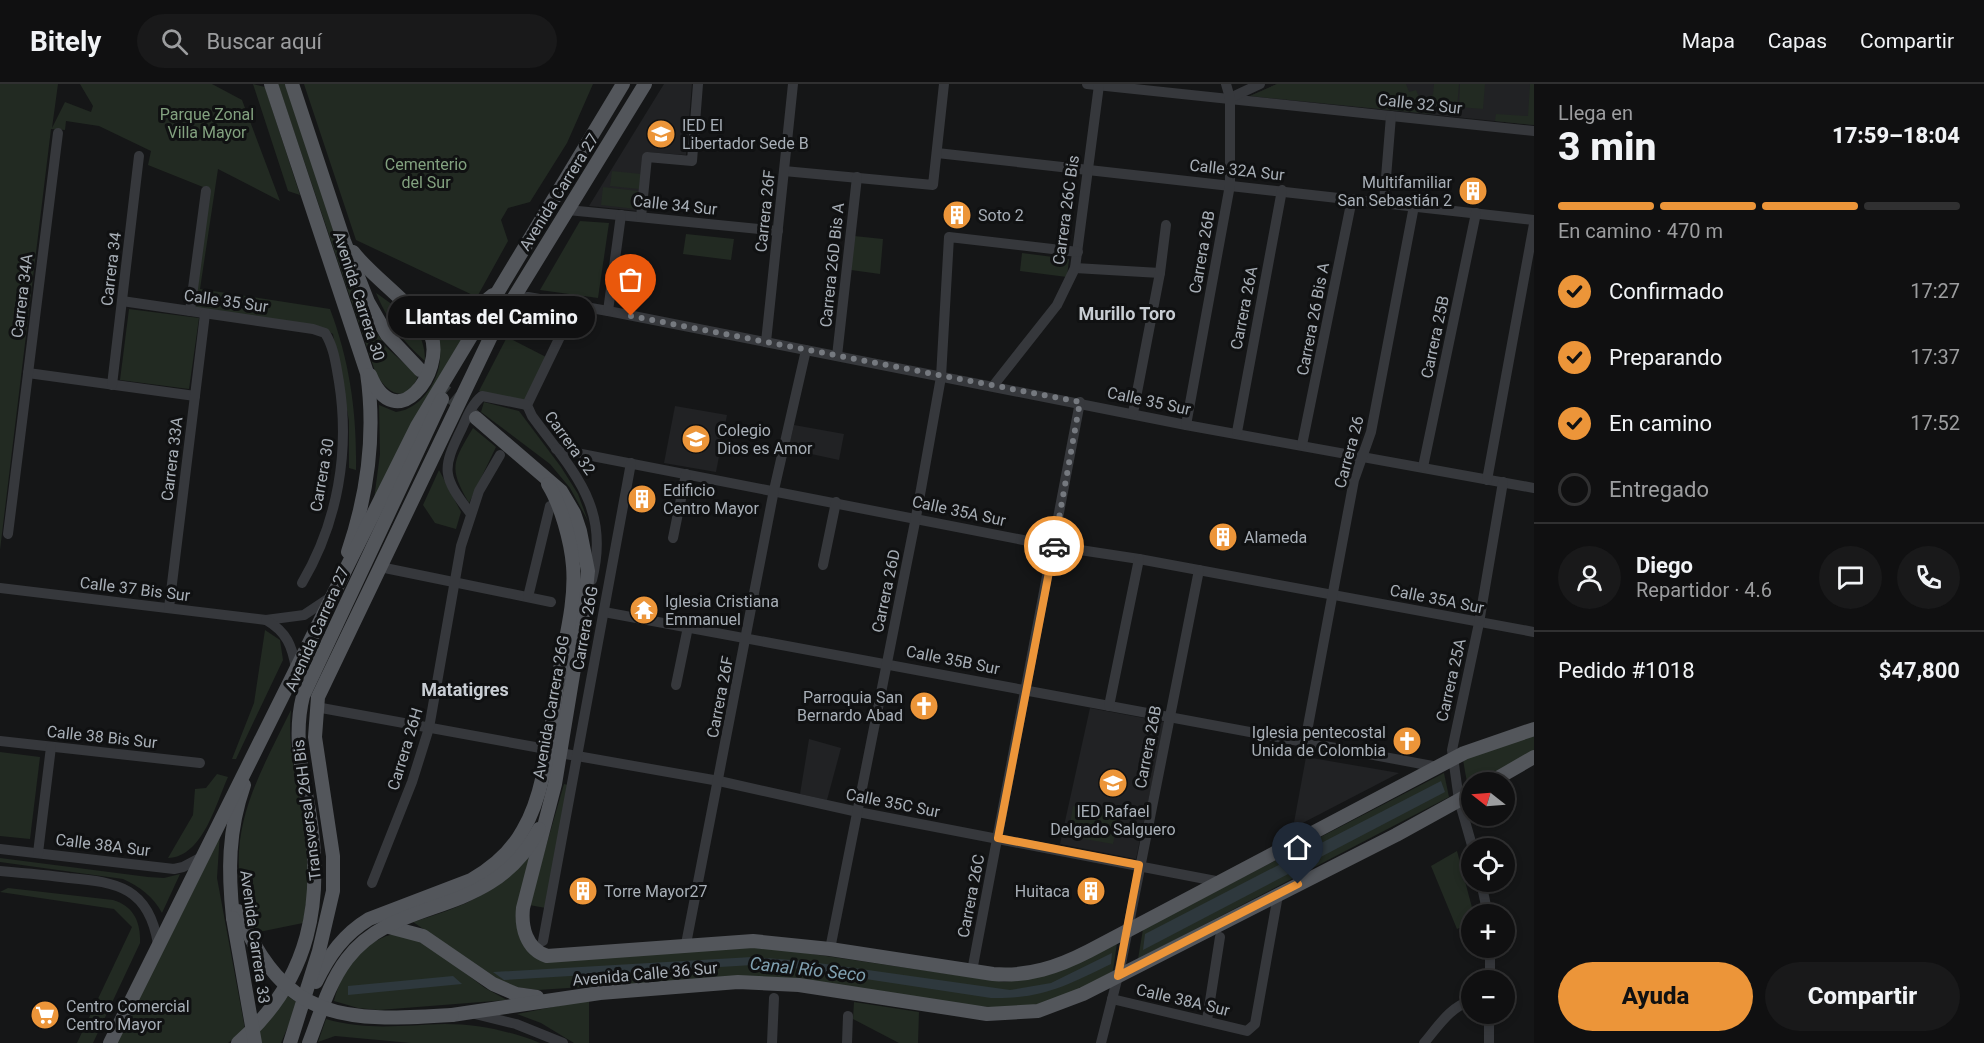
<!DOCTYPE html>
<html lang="es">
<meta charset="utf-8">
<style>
:root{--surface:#101011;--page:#19191a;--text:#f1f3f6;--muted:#9c9d9f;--line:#303031;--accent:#ec9539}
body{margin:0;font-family:Roboto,sans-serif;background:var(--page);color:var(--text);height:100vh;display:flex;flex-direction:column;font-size:22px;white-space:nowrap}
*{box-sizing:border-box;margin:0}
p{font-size:20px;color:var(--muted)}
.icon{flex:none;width:33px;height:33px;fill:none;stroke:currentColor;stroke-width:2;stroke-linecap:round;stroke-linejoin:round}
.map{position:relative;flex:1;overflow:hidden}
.details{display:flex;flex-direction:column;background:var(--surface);width:450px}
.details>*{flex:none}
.needle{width:39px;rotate:287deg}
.fabs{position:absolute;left:1461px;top:688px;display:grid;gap:12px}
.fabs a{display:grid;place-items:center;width:54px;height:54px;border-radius:50%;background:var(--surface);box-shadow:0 3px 9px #0003,0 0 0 2px var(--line);font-size:30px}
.pin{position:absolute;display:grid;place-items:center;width:51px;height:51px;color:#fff;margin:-62px -26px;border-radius:50% 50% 50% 0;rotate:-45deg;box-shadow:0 0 6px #0007}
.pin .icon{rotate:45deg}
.courier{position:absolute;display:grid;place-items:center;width:60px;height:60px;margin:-30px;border:4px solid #ec9539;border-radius:50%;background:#fff;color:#222;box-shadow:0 2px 8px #0007}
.bubble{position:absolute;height:42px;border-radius:21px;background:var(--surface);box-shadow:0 3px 9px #0003,0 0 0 2px var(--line);font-size:20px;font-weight:800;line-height:42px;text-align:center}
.head em{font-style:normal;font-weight:800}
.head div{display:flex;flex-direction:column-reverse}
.head{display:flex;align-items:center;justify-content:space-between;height:102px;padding:0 24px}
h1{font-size:39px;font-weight:800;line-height:45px}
.bar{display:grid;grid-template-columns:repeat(4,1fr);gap:9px 6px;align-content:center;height:72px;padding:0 24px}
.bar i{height:8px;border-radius:4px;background:var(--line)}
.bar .current{background:var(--accent)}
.bar p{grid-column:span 4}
.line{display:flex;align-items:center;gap:15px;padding:0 24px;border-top:2px solid var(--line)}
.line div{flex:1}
.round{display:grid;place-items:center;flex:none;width:63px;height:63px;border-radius:32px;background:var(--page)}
ol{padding:0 24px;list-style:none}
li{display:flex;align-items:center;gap:18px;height:66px}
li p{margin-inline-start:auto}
li .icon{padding:6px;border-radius:50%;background:var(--accent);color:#111;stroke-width:4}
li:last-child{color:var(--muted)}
li i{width:33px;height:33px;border:3px solid var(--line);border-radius:50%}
.action{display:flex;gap:12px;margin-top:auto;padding:12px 24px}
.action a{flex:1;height:69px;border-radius:36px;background:var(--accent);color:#111;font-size:24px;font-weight:800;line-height:69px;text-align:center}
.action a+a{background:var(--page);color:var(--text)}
header{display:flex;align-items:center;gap:36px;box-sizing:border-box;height:84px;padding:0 30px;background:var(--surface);border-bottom:2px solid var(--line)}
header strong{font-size:28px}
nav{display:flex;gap:33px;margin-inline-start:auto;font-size:21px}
.search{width:420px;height:54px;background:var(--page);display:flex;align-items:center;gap:15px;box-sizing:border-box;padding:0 21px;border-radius:33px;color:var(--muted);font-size:22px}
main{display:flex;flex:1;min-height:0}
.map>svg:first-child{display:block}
.built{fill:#212224}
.green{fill:#222a22}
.water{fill:#2e383d}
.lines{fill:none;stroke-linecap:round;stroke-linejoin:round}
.major-tunnel{stroke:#323537;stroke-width:14;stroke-dasharray:14 7;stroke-linecap:butt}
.minor{stroke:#36383c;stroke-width:10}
.major{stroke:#53565b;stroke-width:14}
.major-bridge{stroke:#53565b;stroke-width:14}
.done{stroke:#75797f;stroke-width:6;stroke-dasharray:0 10.8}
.route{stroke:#ec9539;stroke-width:8}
.labels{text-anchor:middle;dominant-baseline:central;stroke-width:6;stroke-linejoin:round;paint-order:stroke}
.street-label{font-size:16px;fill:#a8afb7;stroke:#101112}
.park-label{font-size:16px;fill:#82a17f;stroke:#101112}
.poi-label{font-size:16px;fill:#a8afb7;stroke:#101112;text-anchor:start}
.neighbourhood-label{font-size:18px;font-weight:bold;fill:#c8cdd3;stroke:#101112}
.water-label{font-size:18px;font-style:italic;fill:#80a1b1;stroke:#101112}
</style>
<header>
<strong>Bitely</strong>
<div class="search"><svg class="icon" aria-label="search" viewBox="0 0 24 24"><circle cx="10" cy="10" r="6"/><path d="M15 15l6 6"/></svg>Buscar aquí</div>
<nav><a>Mapa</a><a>Capas</a><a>Compartir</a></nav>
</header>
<main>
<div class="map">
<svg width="1534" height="959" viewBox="0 0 1534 959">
<rect width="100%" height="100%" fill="#151617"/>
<!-- built -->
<g class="built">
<polygon points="664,0 692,0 686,71 646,68 638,127 589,122"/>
<polygon points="1277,0 1534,0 1534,41 1250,12"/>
<polygon points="675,322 727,331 716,388 664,379"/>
<polygon points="794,341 844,350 839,376 788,365"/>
<polygon points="1090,624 1165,638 1136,775 1060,760"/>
<polygon points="809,655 841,664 827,716 800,710"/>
<polygon points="1306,673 1399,689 1293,744"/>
</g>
<!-- green -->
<g class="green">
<path d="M 0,0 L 58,0 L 52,44 L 65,18 L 91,28 L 93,22 L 80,0 L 212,0 L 242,16 L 280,117 L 218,85 L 200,205 L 330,225 C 350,278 357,330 356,386 L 349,384 L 349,337 L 333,250 L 318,242 L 193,224 L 208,105 L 148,81 L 151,67 L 99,42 L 66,37 L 65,46 L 51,45 L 0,466 Z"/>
<polygon points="253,0 265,3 300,111 288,107"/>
<path d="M 278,0 L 285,0 L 341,166 L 367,232 L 385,262 L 418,292 C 407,321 388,310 376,290 Z"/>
<polygon points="304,0 593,0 567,59 530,118 508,124 501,136 508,157 477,213 356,156"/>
<polygon points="1277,0 1406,0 1409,8 1416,6 1420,15 1433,11 1434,0 1459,0 1457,24 1432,22 1431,30 1250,12"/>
<polygon points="1460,0 1485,0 1483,25 1459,23"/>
<polygon points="1530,0 1534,0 1534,41 1495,37 1496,30 1528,32"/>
<polygon points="612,87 641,90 639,105 610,102"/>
<polygon points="603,103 638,107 636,125 601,121"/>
<polygon points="580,137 609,139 598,214 540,206"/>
<polygon points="686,150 734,155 731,176 683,170"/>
<polygon points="854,152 883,155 880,190 851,186"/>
<polygon points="1022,169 1069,175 1067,193 1020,187"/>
<path d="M 376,209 C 402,227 425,243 425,277 C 402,257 388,237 376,209 Z"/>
<polygon points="129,225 199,234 189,305 120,296"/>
<path d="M 478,235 L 373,423 L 380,370 L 379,321 L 396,328 C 422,325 442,294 440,268 C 439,260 436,252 434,245 L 448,246 Z"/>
<polygon points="507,253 546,273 524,318 479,307"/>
<polygon points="484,318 519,327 561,383 578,410 588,437 570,404 550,380 481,328"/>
<path d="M 473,344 L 496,363 L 469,419 C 448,383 453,378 473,344 Z"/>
<polygon points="439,386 461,428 456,445 435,439 423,421"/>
<polygon points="265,546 280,556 283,576 236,675 232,675 254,619"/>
<path d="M 291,626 C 286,675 305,721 308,769 C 310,793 307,816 303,839 L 254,849 C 218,760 252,705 291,626 Z"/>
<polygon points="1534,651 1534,667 1477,699 1472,699 1468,704 1463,676"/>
<polygon points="0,668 40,673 30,755 0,752"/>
<polygon points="1444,689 1449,713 1138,875 1143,845"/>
<path d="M 217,690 L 228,693 C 216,719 203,773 168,774 L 193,731 L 195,705 L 206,704 Z"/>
<polygon points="564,700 568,701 546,824 529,821"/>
<polygon points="1073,722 1119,730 1113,760 1068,752"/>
<polygon points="220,748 217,794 245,945 228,959 115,959"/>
<polygon points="1457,767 1474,831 1472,831 1471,839 1457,845 1431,782"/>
<path d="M 531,770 C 522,808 496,867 552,878 L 733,863 L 771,864 L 1004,898 C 1049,893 1078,880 1117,859 L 1113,887 L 1061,915 L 1027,925 L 973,922 L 719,894 L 538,906 L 516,903 L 501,897 L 413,838 C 462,823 497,810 531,770 Z"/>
<path d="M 0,774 L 148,793 L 164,794 L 180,790 L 162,829 C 153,812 140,803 123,795 L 0,778 Z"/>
<path d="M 8,804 L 113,816 C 134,822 141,839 140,859 L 93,959 L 77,959 L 132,843 L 114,825 L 0,808 Z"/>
<path d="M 398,849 L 421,856 L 485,904 L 507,916 L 379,926 L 358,924 L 334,917 C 342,885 364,855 398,849 Z"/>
<polygon points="286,911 298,919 281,959 245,959"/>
<polygon points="589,916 589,959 574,959 541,939 517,930"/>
<polygon points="854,918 919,928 918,959 899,959 853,935"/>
<path d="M 326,935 C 366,947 404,941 445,940 C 478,940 510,947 540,959 L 411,959 L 335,952 L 318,958 Z"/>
</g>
<!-- water -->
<g class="water">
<polygon points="1441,697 1445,708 1143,866 1145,850"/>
<path d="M 1112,869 L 1111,880 C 1066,902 1042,915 991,914 L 780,882 L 753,881 L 504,896 L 493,888 L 752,873 L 804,877 L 1010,906 L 1051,899 Z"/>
<polygon points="453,892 462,900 348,911 348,902"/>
</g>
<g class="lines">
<!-- major-tunnel -->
<polyline class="major-tunnel" points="420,286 476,334"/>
<!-- minor -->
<g class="minor">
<polyline points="1087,0 1534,47"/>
<polyline points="1230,14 1260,0"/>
<polyline points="937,69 1534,136"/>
<polyline points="784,87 933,101 944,0"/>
<polyline points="1384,118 1391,32"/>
<polyline points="568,126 778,147"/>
<polyline points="641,133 647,73 692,77 698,0"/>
<polyline points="1075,184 1160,189"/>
<path d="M 122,217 L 313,245 L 325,249 C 334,263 336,281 339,298 C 350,367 338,438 302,499"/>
<polyline points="510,217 528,213 608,227 1186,341 1534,404"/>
<path d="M 580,222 L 571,230 L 527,321 L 532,332 C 572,387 611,422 592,496"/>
<polyline points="190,227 206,107"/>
<polyline points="608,227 621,131"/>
<polyline points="766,258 793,0"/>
<polyline points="837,272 857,93"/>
<polyline points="28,289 195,312"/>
<polyline points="112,301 139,72"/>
<polyline points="993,302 1057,221 1075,184 1099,1"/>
<polyline points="1133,329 1160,189 1166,141"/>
<polyline points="1186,341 1230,101 1230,14 1226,0"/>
<polyline points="1237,348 1282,106"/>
<polyline points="1302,361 1352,115"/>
<polyline points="556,365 1054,462 1139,475 1534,548"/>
<polyline points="1423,383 1476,129"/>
<polyline points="1487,396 1534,140"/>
<path d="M 471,430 C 442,392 441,386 462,344 C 467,333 472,320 482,312 L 527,321"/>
<polyline points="8,450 58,49"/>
<polyline points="673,454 686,390"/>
<polyline points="823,481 836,418"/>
<polyline points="380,483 551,518"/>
<polyline points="0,504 266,536 304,531 331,513"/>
<polyline points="528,513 550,422"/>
<polyline points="169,524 205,230"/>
<polyline points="604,528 1438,683"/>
<path d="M 266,536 C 287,548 292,562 296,584"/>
<polyline points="676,601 688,543"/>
<polyline points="1109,622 1139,475"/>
<polyline points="316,623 546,665"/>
<polyline points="0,657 200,679"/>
<polyline points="1305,658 1354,396 1371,348 1414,122"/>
<polyline points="560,669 719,697 858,728 1221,798"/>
<polyline points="0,765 174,785 183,783 200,774"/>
<polyline points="1473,765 1459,716 1452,666 1479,539 1503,398"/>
<polyline points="38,769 51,663"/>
<path d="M 0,787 C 23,789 46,791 69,794 C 118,798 149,804 158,860"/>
<polyline points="1481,798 1488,831"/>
<polyline points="372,799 412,698 429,644 461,462 479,407 500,371"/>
<polyline points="543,857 631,379"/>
<polyline points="686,860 774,406 806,266"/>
<polyline points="830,865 916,433 941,293 949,153 1078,168"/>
<polyline points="972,887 1080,318"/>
<polyline points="1490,897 1490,864"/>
<polyline points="1112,915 1247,947 1255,940 1278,811"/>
<polyline points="475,930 516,940 563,959"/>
<polyline points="1207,936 1220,853"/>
<polyline points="772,959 774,914"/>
<polyline points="847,959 848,932"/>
<polyline points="1101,959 1121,880 1199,486"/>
<path d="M 1424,959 C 1437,944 1451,921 1472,917"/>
<polyline points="1489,959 1489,930"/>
</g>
<!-- major -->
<g class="major">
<path d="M 271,0 L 367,289 C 376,351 368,409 348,468"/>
<polyline points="292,0 344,157 368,218 387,251 420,286"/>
<path d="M 353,168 C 370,191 423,229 431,251 C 445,288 396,354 370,291"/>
<path d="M 417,228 C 452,244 465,234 493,211"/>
<path d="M 476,334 L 561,407 L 574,429 L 580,447 L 588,487 L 584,524 L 555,700 L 523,824 C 521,843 526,865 547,872 L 753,857 L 830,865 L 993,890 C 1028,893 1058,883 1089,867 L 1464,669 L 1534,645"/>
<polyline points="1489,699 1534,673"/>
<path d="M 233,834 C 228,787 228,747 244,701"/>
<polyline points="389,843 423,852 493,900 516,910 537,913"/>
<path d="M 316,898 C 329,871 344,850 369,835 L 471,796 C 492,784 511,768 523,746 C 548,704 550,639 559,591 C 565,556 576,518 573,482 C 571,457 561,421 548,400"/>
<polyline points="452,931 600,909 738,898 799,901 987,930 1038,927 1083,910 1396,751 1472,709"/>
<polyline points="110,959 417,342 623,0"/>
<path d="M 238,959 C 311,895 324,817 309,726 C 302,687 293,652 303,612 L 442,315"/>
<polyline points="290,959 319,867 333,807 333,772 315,653 318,613 494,246 645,0"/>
<path d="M 309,959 C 320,931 328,900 347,875 C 397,809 491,837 539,745"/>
</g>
<!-- major-bridge -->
<g class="major-bridge">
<path d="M 238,827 C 285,938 344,938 452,931"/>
<polyline points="233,834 255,959"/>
</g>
</g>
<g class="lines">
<!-- done -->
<polyline class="done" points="631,232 1080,318 1054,462"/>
<!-- route -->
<polyline class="route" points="1054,462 998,754 1139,781 1118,892 1298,800"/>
</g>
<!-- icons -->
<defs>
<g id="school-disc" transform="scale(1.5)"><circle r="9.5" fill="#ec9539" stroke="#101112"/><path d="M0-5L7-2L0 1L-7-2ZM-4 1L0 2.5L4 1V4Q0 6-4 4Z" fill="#fff"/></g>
<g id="building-disc" transform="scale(1.5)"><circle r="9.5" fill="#ec9539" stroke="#101112"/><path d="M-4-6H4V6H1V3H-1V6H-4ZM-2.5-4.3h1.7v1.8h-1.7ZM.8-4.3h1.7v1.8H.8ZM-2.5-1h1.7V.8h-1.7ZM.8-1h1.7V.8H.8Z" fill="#fff"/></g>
<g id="temple-disc" transform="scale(1.5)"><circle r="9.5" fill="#ec9539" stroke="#101112"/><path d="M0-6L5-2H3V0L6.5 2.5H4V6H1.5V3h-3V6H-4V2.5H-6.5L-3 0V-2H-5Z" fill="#fff"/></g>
<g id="church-disc" transform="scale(1.5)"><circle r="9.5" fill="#ec9539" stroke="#101112"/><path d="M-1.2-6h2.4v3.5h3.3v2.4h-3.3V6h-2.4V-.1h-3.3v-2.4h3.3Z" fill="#fff"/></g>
<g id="supermarket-disc" transform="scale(1.5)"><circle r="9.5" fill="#ec9539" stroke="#101112"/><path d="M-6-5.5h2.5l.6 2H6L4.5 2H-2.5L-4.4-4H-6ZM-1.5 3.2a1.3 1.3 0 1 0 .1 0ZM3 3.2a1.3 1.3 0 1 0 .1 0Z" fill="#fff"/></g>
</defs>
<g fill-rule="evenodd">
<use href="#school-disc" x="661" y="50"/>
<use href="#building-disc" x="1473" y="107"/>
<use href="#building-disc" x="957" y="131"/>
<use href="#school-disc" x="696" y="355"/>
<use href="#building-disc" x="642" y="415"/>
<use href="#building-disc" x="1223" y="453"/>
<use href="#temple-disc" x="644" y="526"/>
<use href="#church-disc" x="924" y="622"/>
<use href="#church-disc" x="1407" y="657"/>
<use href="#school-disc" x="1113" y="699"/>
<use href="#building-disc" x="583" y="807"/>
<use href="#building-disc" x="1091" y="807"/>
<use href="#supermarket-disc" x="45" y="931"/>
</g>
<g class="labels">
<!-- street labels -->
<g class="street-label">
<text transform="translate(1420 20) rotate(6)">Calle 32 Sur</text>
<text transform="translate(1237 86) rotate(6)">Calle 32A Sur</text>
<text transform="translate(559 108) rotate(-58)">Avenida Carrera 27</text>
<text transform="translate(675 121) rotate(6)">Calle 34 Sur</text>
<text transform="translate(1066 126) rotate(-82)">Carrera 26C Bis</text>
<text transform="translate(765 127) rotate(-84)">Carrera 26F</text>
<text transform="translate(1202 168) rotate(-80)">Carrera 26B</text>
<text transform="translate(832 181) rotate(-84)">Carrera 26D Bis A</text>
<text transform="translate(111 185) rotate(-83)">Carrera 34</text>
<text transform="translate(22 212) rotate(-83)">Carrera 34A</text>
<text transform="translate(359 212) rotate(72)">Avenida Carrera 30</text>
<text transform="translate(226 217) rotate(8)">Calle 35 Sur</text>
<text transform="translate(1244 224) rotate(-79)">Carrera 26A</text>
<text transform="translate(1313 235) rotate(-79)">Carrera 26 Bis A</text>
<text transform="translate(1435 253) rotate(-78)">Carrera 25B</text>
<text transform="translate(1149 317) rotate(12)">Calle 35 Sur</text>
<text transform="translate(570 359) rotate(54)">Carrera 32</text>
<text transform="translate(1349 368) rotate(-75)">Carrera 26</text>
<text transform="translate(172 375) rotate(-83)">Carrera 33A</text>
<text transform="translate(322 391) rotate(-80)">Carrera 30</text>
<text transform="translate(959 427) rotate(12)">Calle 35A Sur</text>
<text transform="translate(135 505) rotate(7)">Calle 37 Bis Sur</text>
<text transform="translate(886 507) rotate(-78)">Carrera 26D</text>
<text transform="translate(1437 515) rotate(11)">Calle 35A Sur</text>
<text transform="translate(585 544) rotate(-80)">Carrera 26G</text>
<text transform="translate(317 545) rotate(-66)">Avenida Carrera 27</text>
<text transform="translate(953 576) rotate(11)">Calle 35B Sur</text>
<text transform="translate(1451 596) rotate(-77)">Carrera 25A</text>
<text transform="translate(720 613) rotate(-79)">Carrera 26F</text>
<text transform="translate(551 623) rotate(-80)">Avenida Carrera 26G</text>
<text transform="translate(102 653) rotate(6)">Calle 38 Bis Sur</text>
<text transform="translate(1148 663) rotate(-79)">Carrera 26B</text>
<text transform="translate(405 665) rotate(-73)">Carrera 26H</text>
<text transform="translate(893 719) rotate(11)">Calle 35C Sur</text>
<text transform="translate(307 726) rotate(-97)">Transversal 26H Bis</text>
<text transform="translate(103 761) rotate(7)">Calle 38A Sur</text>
<text transform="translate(971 812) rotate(-79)">Carrera 26C</text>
<text transform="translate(255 853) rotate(82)">Avenida Carrera 33</text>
<text transform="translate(645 890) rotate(-5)">Avenida Calle 36 Sur</text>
<text transform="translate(1183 916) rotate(13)">Calle 38A Sur</text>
</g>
<!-- park labels -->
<g class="park-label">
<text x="207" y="30">Parque Zonal<tspan x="207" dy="18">Villa Mayor</tspan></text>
<text x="426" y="80">Cementerio<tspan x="426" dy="18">del Sur</tspan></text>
</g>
<!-- poi labels -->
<g class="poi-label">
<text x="682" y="41">IED El<tspan x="682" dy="18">Libertador Sede B</tspan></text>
<text x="1452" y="98" text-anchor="end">Multifamiliar<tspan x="1452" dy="18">San Sebastián 2</tspan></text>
<text x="978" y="131">Soto 2</text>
<text x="717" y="346">Colegio<tspan x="717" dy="18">Dios es Amor</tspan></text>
<text x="663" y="406">Edificio<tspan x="663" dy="18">Centro Mayor</tspan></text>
<text x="1244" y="453">Alameda</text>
<text x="665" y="517">Iglesia Cristiana<tspan x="665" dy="18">Emmanuel</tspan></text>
<text x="903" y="613" text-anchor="end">Parroquia San<tspan x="903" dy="18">Bernardo Abad</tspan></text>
<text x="1386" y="648" text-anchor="end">Iglesia pentecostal<tspan x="1386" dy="18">Unida de Colombia</tspan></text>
<text x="1113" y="727" text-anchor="middle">IED Rafael<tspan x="1113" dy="18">Delgado Salguero</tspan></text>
<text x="604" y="807">Torre Mayor27</text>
<text x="1070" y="807" text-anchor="end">Huitaca</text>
<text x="66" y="922">Centro Comercial<tspan x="66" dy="18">Centro Mayor</tspan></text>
</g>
<!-- neighbourhood labels -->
<g class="neighbourhood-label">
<text x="1127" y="229">Murillo Toro</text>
<text x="465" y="605">Matatigres</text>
</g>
<!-- water labels -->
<g class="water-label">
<text transform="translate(808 885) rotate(6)">Canal Río Seco</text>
</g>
</g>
</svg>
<div class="fabs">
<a><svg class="needle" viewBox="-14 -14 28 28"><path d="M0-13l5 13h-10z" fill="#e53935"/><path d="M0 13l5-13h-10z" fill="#9c9d9f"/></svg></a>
<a><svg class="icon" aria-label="locate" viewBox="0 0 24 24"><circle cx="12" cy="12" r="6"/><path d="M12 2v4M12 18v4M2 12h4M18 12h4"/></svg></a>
<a>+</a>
<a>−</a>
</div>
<div class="pin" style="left:631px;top:232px;background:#ea580c"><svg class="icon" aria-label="bag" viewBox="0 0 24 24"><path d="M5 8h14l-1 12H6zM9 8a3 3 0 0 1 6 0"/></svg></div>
<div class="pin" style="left:1298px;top:800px;background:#1f2937"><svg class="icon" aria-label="home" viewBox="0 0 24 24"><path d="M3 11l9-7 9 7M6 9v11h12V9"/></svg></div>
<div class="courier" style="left:1054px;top:462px"><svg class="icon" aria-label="car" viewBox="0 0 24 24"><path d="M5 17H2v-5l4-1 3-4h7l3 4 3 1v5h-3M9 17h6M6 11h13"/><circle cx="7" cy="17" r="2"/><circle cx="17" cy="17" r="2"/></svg></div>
<div class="bubble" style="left:388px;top:212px;width:207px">Llantas del Camino</div>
</div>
<section class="details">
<div class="head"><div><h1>3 min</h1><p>Llega en</p></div><em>17:59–18:04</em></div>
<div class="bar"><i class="current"></i><i class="current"></i><i class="current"></i><i></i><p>En camino · 470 m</p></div>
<ol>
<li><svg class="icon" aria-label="check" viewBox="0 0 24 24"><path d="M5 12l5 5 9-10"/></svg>Confirmado<p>17:27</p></li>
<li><svg class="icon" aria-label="check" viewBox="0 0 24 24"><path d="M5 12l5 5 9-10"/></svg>Preparando<p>17:37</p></li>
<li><svg class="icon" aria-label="check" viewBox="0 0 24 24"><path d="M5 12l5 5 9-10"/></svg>En camino<p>17:52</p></li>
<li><i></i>Entregado</li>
</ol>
<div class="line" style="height:108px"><a class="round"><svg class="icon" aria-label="person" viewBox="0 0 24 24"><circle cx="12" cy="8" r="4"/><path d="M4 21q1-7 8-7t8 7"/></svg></a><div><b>Diego</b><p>Repartidor · 4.6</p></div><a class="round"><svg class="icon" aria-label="chat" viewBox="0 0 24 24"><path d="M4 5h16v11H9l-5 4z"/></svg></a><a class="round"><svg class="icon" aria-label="phone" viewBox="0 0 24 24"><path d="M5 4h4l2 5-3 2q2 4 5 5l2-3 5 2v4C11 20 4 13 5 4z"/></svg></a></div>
<div class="line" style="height:78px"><div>Pedido #1018</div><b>$47,800</b></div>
<div class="action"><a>Ayuda</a><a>Compartir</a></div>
</section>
</main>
